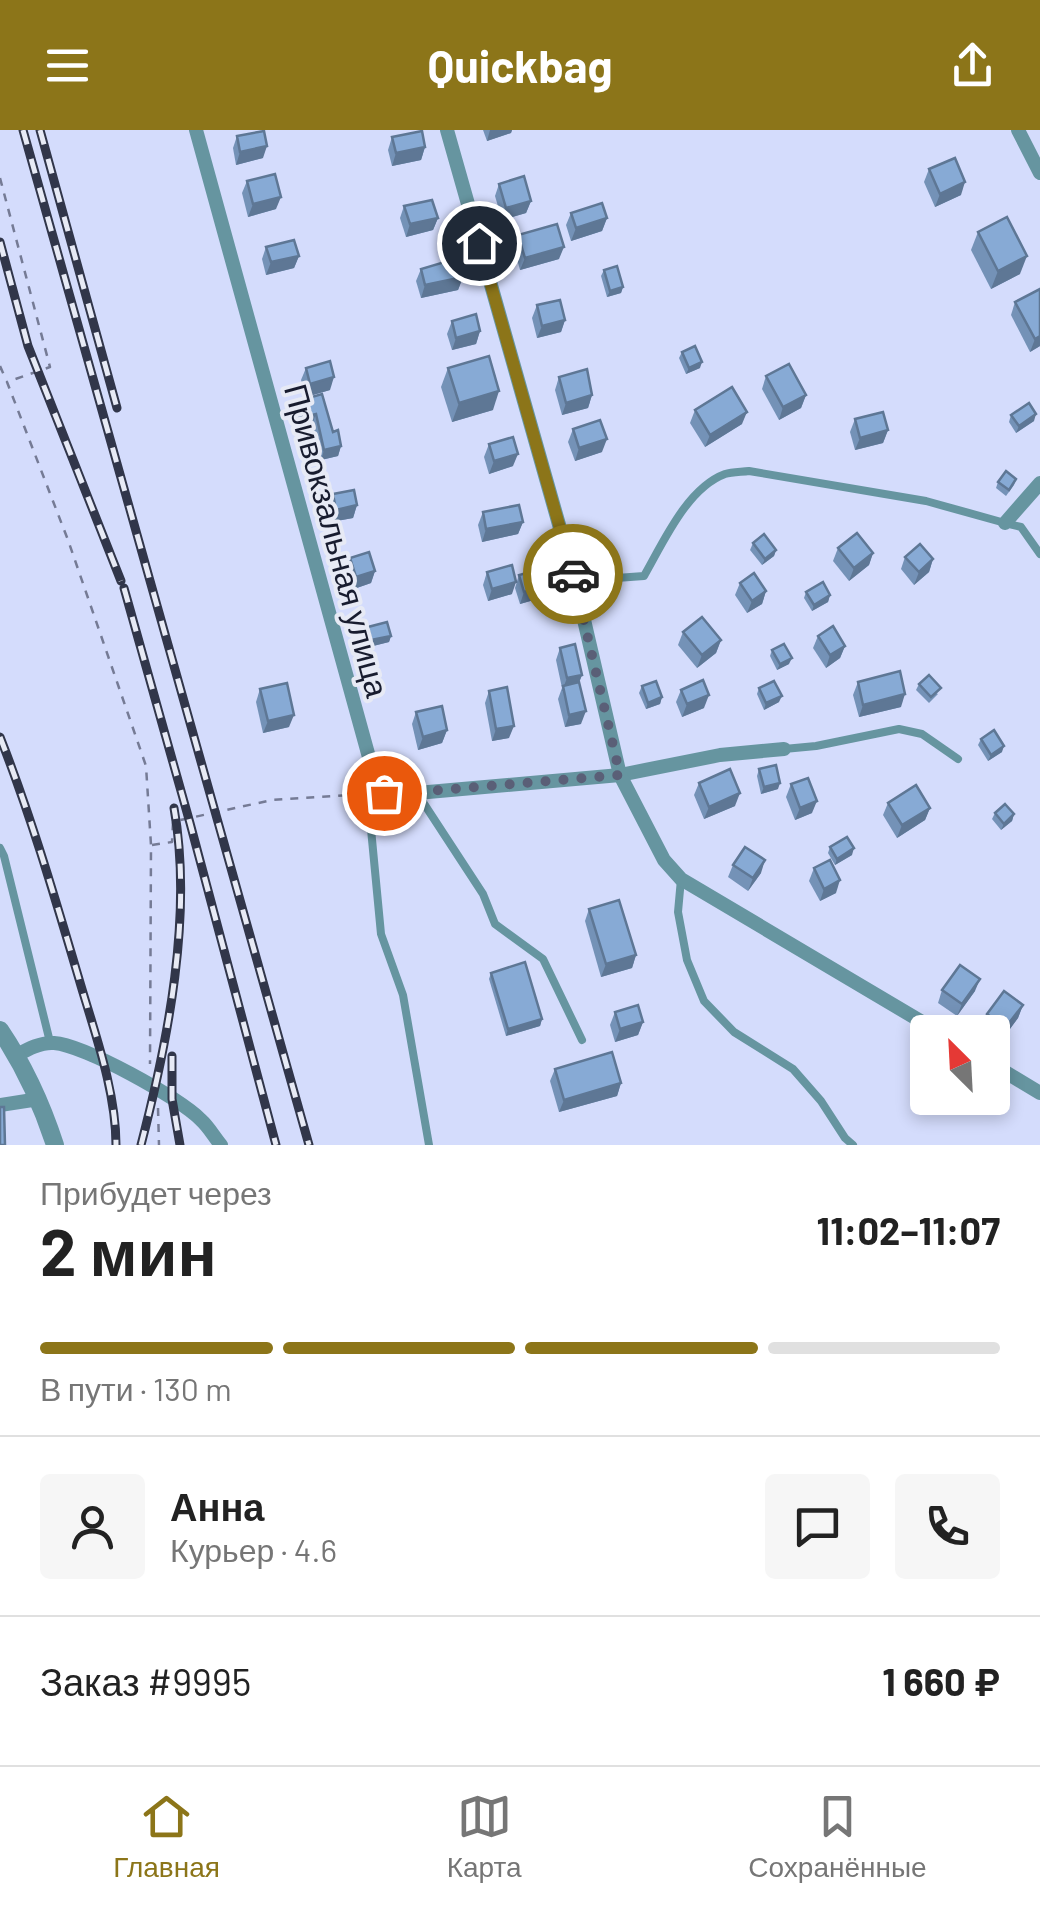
<!DOCTYPE html>
<html lang="ru">
<meta charset="utf-8">
<style>
:root{--surface:#fff;--page:#f6f6f6;--text:#222;--muted:#767676;--line:#e0e0e0;--accent:#8c7519}
body{margin:0;font-family:Barlow,sans-serif;background:var(--page);color:var(--text);height:100vh;display:flex;flex-direction:column;font-size:38px;white-space:nowrap}
*{box-sizing:border-box;margin:0}
p{font-size:32px;color:var(--muted)}
.icon{flex:none;width:55px;height:55px;fill:none;stroke:currentColor;stroke-width:2;stroke-linecap:round;stroke-linejoin:round}
.map{position:relative;height:1015px;overflow:hidden}
.side{display:flex;flex-direction:column;background:var(--surface);flex:1}
.side>*{flex:none}
.needle{width:65px;rotate:336deg}
.fabs{position:absolute;left:910px;top:885px;display:grid;gap:20px}
.fabs a{display:grid;place-items:center;width:100px;height:100px;border-radius:10px;background:var(--surface);box-shadow:0 5px 15px #0003;font-size:50px}
.pin{position:absolute;display:grid;place-items:center;width:85px;height:85px;color:#fff;margin:-42px;border:5px solid #fff;border-radius:50%;box-shadow:0 2px 10px #0007}
.courier{position:absolute;display:grid;place-items:center;width:100px;height:100px;margin:-50px;border:8px solid #8c7519;border-radius:50%;background:#fff;color:#222;box-shadow:0 2px 12px #0007}
.headline em{font-style:normal;font-weight:700}
.headline div{display:flex;flex-direction:column-reverse}
.headline{display:flex;align-items:center;justify-content:space-between;height:170px;padding:0 40px}
h1{font-size:65px;font-weight:700;line-height:75px}
.bar{display:grid;grid-template-columns:repeat(4,1fr);gap:15px 10px;align-content:center;height:120px;padding:0 40px}
.bar i{height:12px;border-radius:8px;background:var(--line)}
.bar .active{background:var(--accent)}
.bar p{grid-column:span 4}
.line{display:flex;align-items:center;gap:25px;padding:0 40px;border-top:2px solid var(--line)}
.line div{flex:1}
.round{display:grid;place-items:center;flex:none;width:105px;height:105px;border-radius:10px;background:var(--page)}
header{display:flex;justify-content:space-between;align-items:center;height:130px;padding:0 40px;background:var(--accent);color:#fff;font-size:45px;font-weight:700}
.tab-bar{display:flex;justify-content:space-around;align-items:center;height:140px;border-top:2px solid var(--line);background:var(--surface);font-size:28px;color:var(--muted)}
.tab-bar a{display:grid;justify-items:center;gap:5px}
.tab-bar .active{color:var(--accent)}
.map>svg:first-child{display:block}
.lines{fill:none;stroke-linecap:round;stroke-linejoin:round}
.path{stroke:#757b95;stroke-width:2.5;stroke-dasharray:8 8;stroke-linecap:butt}
.service{stroke:#6695a0;stroke-width:8}
.minor{stroke:#6695a0;stroke-width:14}
.tertiary{stroke:#6695a0;stroke-width:18}
.rail-casing{stroke:#31364a;stroke-width:9}
.rail{stroke:#e7eaf5;stroke-width:5;stroke-dasharray:15;stroke-linecap:butt}
.wall{fill:#7492b7}
.shaded-wall{fill:#5e7795}
.building{fill:#87aad5;stroke:#5e7795;stroke-width:2.5}
.done{stroke:#5a5f77;stroke-width:10;stroke-dasharray:0 18}
.route{stroke:#8c7519;stroke-width:12}
.labels{text-anchor:middle;dominant-baseline:central;stroke-width:8;stroke-linejoin:round;paint-order:stroke}
.street-label{font-size:32px;fill:#181c2f;stroke:#e7eaf5}
</style>
<header><svg class="icon" aria-label="menu" viewBox="0 0 24 24"><path d="M4 6h16M4 12h16M4 18h16"/></svg>Quickbag<svg class="icon" aria-label="share" viewBox="0 0 24 24"><path d="M12 15V3M7 8l5-5 5 5M5 13v7h14v-7"/></svg></header>
<div class="map">
<svg width="1040" height="1015" viewBox="0 0 1040 1015">
<rect width="100%" height="100%" fill="#d4dcfc"/>
<g class="lines">
<!-- path -->
<g class="path">
<polyline points="0,48 50,237 7,252 68,410 146,636 151,715 150,934"/>
<polyline points="0,236 6,250"/>
<polyline points="152,715 172,712 173,692 176,691 272,670 368,664"/>
<polyline points="158,978 159,1015"/>
</g>
<!-- service -->
<g class="service">
<path d="M 575,451 L 644,446 C 663,413 687,358 725,344 C 732,342 742,342 749,341 L 926,371 L 1005,393 L 1021,397 L 1040,424"/>
<polyline points="784,619 816,616 899,599 922,604 958,629"/>
<polyline points="384,663 371,699 381,804 403,865 429,1015"/>
<polyline points="417,663 483,764 495,794 543,829 582,910"/>
<polyline points="0,718 4,726 50,912"/>
<polyline points="681,749 678,782 687,830 704,871 734,902 793,939 821,971 845,1008 853,1015"/>
</g>
<!-- minor -->
<g class="minor">
<polyline points="196,0 372,638 384,663 417,663 620,645 720,625 784,619"/>
<polyline points="447,0 575,451 620,645 664,730 681,749 939,902"/>
<polyline points="1018,0 1040,43"/>
<polyline points="1005,393 1040,353"/>
<path d="M 17,925 C 28,919 41,912 54,913 C 84,915 180,968 201,990 C 209,997 214,1007 221,1015"/>
<polyline points="992,934 1040,963"/>
<polyline points="0,975 39,969"/>
</g>
<!-- tertiary -->
<path class="tertiary" d="M 0,900 C 25,937 41,972 55,1015"/>
<!-- rail casing -->
<g class="rail-casing">
<g id="rail">
<polyline points="23,0 309,1015"/>
<polyline points="40,0 117,278"/>
<polyline points="0,112 28,216 121,451"/>
<polyline points="124,458 190,693 276,1015"/>
<path d="M 0,607 C 31,686 55,768 79,849 C 94,901 116,960 116,1015"/>
<polyline points="172,926 172,969 180,1015"/>
<path d="M 141,1015 C 168,911 193,784 174,678"/>
</g>
</g>
<!-- rail -->
<use href="#rail" class="rail"/>
</g>
<!-- wall -->
<g class="wall">
<polygon points="483,0 512,0 511,3 487,11"/>
<polygon points="237,6 263,28 236,35 233,18"/>
<polygon points="392,7 425,17 421,30 392,36 388,20"/>
<polygon points="929,39 961,65 935,77 924,52"/>
<polygon points="247,51 276,79 248,87 242,63"/>
<polygon points="499,54 531,71 526,83 502,90 495,66"/>
<polygon points="404,76 438,88 433,100 406,107 400,88"/>
<polygon points="571,83 607,88 602,101 571,111 566,95"/>
<polygon points="978,102 1020,144 991,159 971,120"/>
<polygon points="518,105 559,129 520,140 514,118"/>
<polygon points="266,117 299,126 294,138 266,145 262,129"/>
<polygon points="421,139 463,147 458,160 421,168 416,151"/>
<polygon points="604,140 623,157 621,163 607,167 601,146"/>
<polygon points="1015,172 1040,216 1030,222 1011,185"/>
<polygon points="537,175 565,190 561,202 537,208 532,188"/>
<polygon points="452,191 480,201 476,214 452,220 447,204"/>
<polygon points="682,222 700,238 686,244 679,228"/>
<polygon points="306,238 330,260 306,267 301,250"/>
<polygon points="448,238 493,280 452,292 441,257"/>
<polygon points="766,246 806,265 801,278 779,290 762,259"/>
<polygon points="559,247 592,265 588,278 562,285 555,260"/>
<polygon points="322,264 333,302 341,316 338,326 321,330 312,294 299,297 294,281 298,271"/>
<polygon points="695,280 742,294 705,317 690,293"/>
<polygon points="1011,285 1034,291 1016,303 1009,292"/>
<polygon points="855,289 888,300 883,313 855,320 850,302"/>
<polygon points="573,299 602,322 575,331 568,312"/>
<polygon points="489,314 513,336 489,344 484,327"/>
<polygon points="1016,349 1014,355 1006,366 996,358 998,352"/>
<polygon points="333,364 357,375 353,388 331,392 328,377"/>
<polygon points="483,382 523,392 518,404 482,412 478,395"/>
<polygon points="753,413 776,420 774,426 762,435 750,420"/>
<polygon points="838,418 873,423 869,435 849,451 833,431"/>
<polygon points="905,427 933,429 929,442 914,455 901,439"/>
<polygon points="350,428 375,441 371,453 351,460 345,441"/>
<polygon points="487,442 512,464 488,471 483,455"/>
<polygon points="519,445 544,467 520,474 515,458"/>
<polygon points="740,453 766,461 762,474 747,483 735,465"/>
<polygon points="806,462 830,465 828,472 812,481 804,468"/>
<polygon points="368,497 391,506 389,512 369,517 365,503"/>
<polygon points="683,502 721,510 716,523 697,538 678,515"/>
<polygon points="818,506 845,516 840,528 826,538 813,518"/>
<polygon points="560,518 582,545 579,553 581,594 565,597 558,569 562,558 556,530"/>
<polygon points="772,520 789,534 777,540 770,526"/>
<polygon points="858,552 901,577 859,587 853,565"/>
<polygon points="919,554 938,564 929,573 916,560"/>
<polygon points="642,556 662,567 660,574 646,579 639,563"/>
<polygon points="759,558 779,572 764,580 757,564"/>
<polygon points="260,559 289,597 263,603 256,572"/>
<polygon points="681,560 704,578 682,587 676,572"/>
<polygon points="489,561 509,608 492,611 485,573"/>
<polygon points="416,582 447,600 442,613 418,620 412,594"/>
<polygon points="981,609 1002,622 988,631 978,615"/>
<polygon points="759,639 778,659 761,664 757,646"/>
<polygon points="699,653 735,676 704,689 694,665"/>
<polygon points="791,654 812,683 795,690 786,667"/>
<polygon points="888,673 930,678 925,690 897,708 883,685"/>
<polygon points="995,683 1014,684 1012,691 1001,700 992,689"/>
<polygon points="830,717 852,725 835,735 828,723"/>
<polygon points="733,735 761,743 748,761 728,747"/>
<polygon points="814,738 836,763 820,771 809,751"/>
<polygon points="589,779 636,825 632,838 601,847 585,791"/>
<polygon points="491,843 542,889 540,896 506,906 489,849"/>
<polygon points="942,860 975,861 957,886 938,873"/>
<polygon points="1023,875 1018,888 1001,911 992,905 992,902 990,902 982,897 987,884"/>
<polygon points="615,882 643,892 638,905 615,912 610,895"/>
<polygon points="555,939 621,953 617,966 559,982 550,951"/>
</g>
<!-- shaded-wall -->
<g class="shaded-wall">
<polygon points="490,0 512,0 511,3 487,11"/>
<polygon points="267,16 263,28 236,35 240,22"/>
<polygon points="425,17 421,30 392,36 396,23"/>
<polygon points="965,52 961,65 935,77 940,64"/>
<polygon points="281,67 276,79 248,87 253,74"/>
<polygon points="531,71 526,83 502,90 506,78"/>
<polygon points="438,88 433,100 406,107 410,94"/>
<polygon points="607,88 602,101 571,111 576,98"/>
<polygon points="564,117 559,129 520,140 525,128"/>
<polygon points="299,126 294,138 266,145 271,132"/>
<polygon points="1027,126 1020,144 991,159 998,141"/>
<polygon points="463,147 458,160 421,168 425,155"/>
<polygon points="623,157 621,163 607,167 610,161"/>
<polygon points="565,190 561,202 537,208 542,196"/>
<polygon points="480,201 476,214 452,220 456,208"/>
<polygon points="1040,206 1040,216 1030,222 1035,209"/>
<polygon points="702,232 700,238 686,244 689,238"/>
<polygon points="334,247 330,260 306,267 310,254"/>
<polygon points="499,261 493,280 452,292 459,273"/>
<polygon points="592,265 588,278 562,285 566,273"/>
<polygon points="806,265 801,278 779,290 783,277"/>
<polygon points="747,282 742,294 705,317 710,305"/>
<polygon points="316,284 312,294 299,297 303,287"/>
<polygon points="1036,284 1034,291 1016,303 1019,296"/>
<polygon points="888,300 883,313 855,320 860,308"/>
<polygon points="607,309 602,322 575,331 579,318"/>
<polygon points="341,316 338,326 321,330 324,320"/>
<polygon points="518,324 513,336 489,344 494,331"/>
<polygon points="357,375 353,388 331,392 336,380"/>
<polygon points="523,392 518,404 482,412 486,399"/>
<polygon points="776,420 774,426 762,435 765,429"/>
<polygon points="873,423 869,435 849,451 854,438"/>
<polygon points="933,429 929,442 914,455 919,442"/>
<polygon points="375,441 371,453 351,460 356,447"/>
<polygon points="516,452 512,464 488,471 492,459"/>
<polygon points="548,455 544,467 520,474 524,462"/>
<polygon points="766,461 762,474 747,483 752,471"/>
<polygon points="830,465 828,472 812,481 814,475"/>
<polygon points="391,506 389,512 369,517 371,510"/>
<polygon points="721,510 716,523 697,538 702,525"/>
<polygon points="845,516 840,528 826,538 830,525"/>
<polygon points="792,528 789,534 777,540 780,534"/>
<polygon points="582,545 577,557 562,561 567,548"/>
<polygon points="905,564 901,577 859,587 863,575"/>
<polygon points="709,565 704,578 682,587 687,574"/>
<polygon points="782,566 779,572 764,580 766,573"/>
<polygon points="662,567 660,574 646,579 648,573"/>
<polygon points="586,581 581,594 565,597 569,585"/>
<polygon points="294,585 289,597 263,603 268,591"/>
<polygon points="514,596 509,608 492,611 496,599"/>
<polygon points="447,600 442,613 418,620 423,607"/>
<polygon points="1004,616 1002,622 988,631 991,625"/>
<polygon points="780,653 778,659 761,664 764,657"/>
<polygon points="740,663 735,676 704,689 709,677"/>
<polygon points="817,671 812,683 795,690 800,678"/>
<polygon points="930,678 925,690 897,708 902,695"/>
<polygon points="1014,684 1012,691 1001,700 1004,694"/>
<polygon points="854,718 852,725 835,735 837,729"/>
<polygon points="765,730 761,743 748,761 753,748"/>
<polygon points="840,750 836,763 820,771 824,759"/>
<polygon points="636,825 632,838 601,847 606,834"/>
<polygon points="980,849 975,861 957,886 962,874"/>
<polygon points="1023,875 1018,888 1001,911 1005,898"/>
<polygon points="542,889 540,896 506,906 508,899"/>
<polygon points="643,892 638,905 615,912 620,899"/>
<polygon points="621,953 617,966 559,982 564,970"/>
</g>
<!-- building -->
<g class="building">
<polygon points="264,1 267,16 240,22 237,6"/>
<polygon points="422,1 425,17 396,23 392,7"/>
<polygon points="955,28 965,52 940,64 929,39"/>
<polygon points="275,44 281,67 253,74 247,51"/>
<polygon points="524,46 531,71 506,78 499,54"/>
<polygon points="432,70 438,88 410,94 404,76"/>
<polygon points="602,73 607,88 576,98 571,83"/>
<polygon points="1007,87 1027,126 998,141 978,102"/>
<polygon points="557,94 564,117 525,128 518,105"/>
<polygon points="294,110 299,126 271,132 266,117"/>
<polygon points="458,128 463,147 425,155 421,139"/>
<polygon points="617,136 623,157 610,161 604,140"/>
<polygon points="1040,159 1040,206 1035,209 1015,172"/>
<polygon points="560,170 565,190 542,196 537,175"/>
<polygon points="476,184 480,201 456,208 452,191"/>
<polygon points="695,216 702,232 689,238 682,222"/>
<polygon points="489,226 499,261 459,273 448,238"/>
<polygon points="330,231 334,247 310,254 306,238"/>
<polygon points="789,234 806,265 783,277 766,246"/>
<polygon points="587,239 592,265 566,273 559,247"/>
<polygon points="732,257 747,282 710,305 695,280"/>
<polygon points="322,264 333,302 338,300 341,316 324,320 316,284 303,287 298,271"/>
<polygon points="1029,273 1036,284 1019,296 1011,285"/>
<polygon points="883,282 888,300 860,308 855,289"/>
<polygon points="600,290 607,309 579,318 573,299"/>
<polygon points="513,307 518,324 494,331 489,314"/>
<polygon points="1006,341 1016,349 1009,360 998,352"/>
<polygon points="354,360 357,375 336,380 333,364"/>
<polygon points="519,375 523,392 486,399 483,382"/>
<polygon points="857,403 873,423 854,438 838,418"/>
<polygon points="764,404 776,420 765,429 753,413"/>
<polygon points="920,414 933,429 919,442 905,427"/>
<polygon points="369,422 375,441 356,447 350,428"/>
<polygon points="512,435 516,452 492,459 487,442"/>
<polygon points="544,438 548,455 524,462 519,445"/>
<polygon points="754,443 766,461 752,471 740,453"/>
<polygon points="823,452 830,465 814,475 806,462"/>
<polygon points="702,487 721,510 702,525 683,502"/>
<polygon points="387,492 391,506 371,510 368,497"/>
<polygon points="833,496 845,516 830,525 818,506"/>
<polygon points="575,514 582,545 567,548 560,518"/>
<polygon points="784,514 792,528 780,534 772,520"/>
<polygon points="900,541 905,564 863,575 858,552"/>
<polygon points="929,545 941,558 931,567 919,554"/>
<polygon points="703,550 709,565 687,574 681,560"/>
<polygon points="656,551 662,567 648,573 642,556"/>
<polygon points="774,551 782,566 766,573 759,558"/>
<polygon points="579,552 586,581 569,585 563,556"/>
<polygon points="287,553 294,585 268,591 260,559"/>
<polygon points="507,557 514,596 496,599 489,561"/>
<polygon points="442,576 447,600 423,607 416,582"/>
<polygon points="994,600 1004,616 991,625 981,609"/>
<polygon points="776,635 780,653 764,657 759,639"/>
<polygon points="730,639 740,663 709,677 699,653"/>
<polygon points="808,648 817,671 800,678 791,654"/>
<polygon points="916,655 930,678 902,695 888,673"/>
<polygon points="1005,674 1014,684 1004,694 995,683"/>
<polygon points="847,707 854,718 837,729 830,717"/>
<polygon points="745,717 765,730 753,748 733,735"/>
<polygon points="830,730 840,750 824,759 814,738"/>
<polygon points="619,770 636,825 606,834 589,779"/>
<polygon points="525,832 542,889 508,899 491,843"/>
<polygon points="960,835 980,849 962,874 942,860"/>
<polygon points="1004,861 1023,875 1005,898 987,884"/>
<polygon points="638,875 643,892 620,899 615,882"/>
<polygon points="612,922 621,953 564,970 555,939"/>
<polygon points="0,977 4,977 5,1015 0,1015"/>
</g>
<g class="lines">
<!-- done -->
<polyline class="done" points="384,663 417,662 620,645 573,444"/>
<!-- route -->
<polyline class="route" points="479,113 573,444"/>
</g>
<g class="labels">
<!-- street labels -->
<g class="street-label">
<text transform="translate(338 410) rotate(75)">Привокзальная улица</text>
</g>
</g>
</svg>
<div class="fabs">
<a><svg class="needle" viewBox="-14 -14 28 28"><path d="M0-13l5 13h-10z" fill="#e53935"/><path d="M0 13l5-13h-10z" fill="#767676"/></svg></a>
</div>
<div class="pin" style="left:384px;top:663px;background:#ea580c"><svg class="icon" aria-label="bag" viewBox="0 0 24 24"><path d="M5 8h14l-1 12H6zM9 8a3 3 0 0 1 6 0"/></svg></div>
<div class="pin" style="left:479px;top:113px;background:#1f2937"><svg class="icon" aria-label="home" viewBox="0 0 24 24"><path d="M3 11l9-7 9 7M6 9v11h12V9"/></svg></div>
<div class="courier" style="left:573px;top:444px"><svg class="icon" aria-label="car" viewBox="0 0 24 24"><path d="M5 17H2v-5l4-1 3-4h7l3 4 3 1v5h-3M9 17h6M6 11h13"/><circle cx="7" cy="17" r="2"/><circle cx="17" cy="17" r="2"/></svg></div>
</div>
<section class="side">
<div class="headline"><div><h1>2 мин</h1><p>Прибудет через</p></div><em>11:02–11:07</em></div>
<div class="bar"><i class="active"></i><i class="active"></i><i class="active"></i><i></i><p>В пути · 130 m</p></div>
<div class="line" style="height:180px"><a class="round"><svg class="icon" aria-label="person" viewBox="0 0 24 24"><circle cx="12" cy="8" r="4"/><path d="M4 21q1-7 8-7t8 7"/></svg></a><div><b>Анна</b><p>Курьер · 4.6</p></div><a class="round"><svg class="icon" aria-label="chat" viewBox="0 0 24 24"><path d="M4 5h16v11H9l-5 4z"/></svg></a><a class="round"><svg class="icon" aria-label="phone" viewBox="0 0 24 24"><path d="M5 4h4l2 5-3 2q2 4 5 5l2-3 5 2v4C11 20 4 13 5 4z"/></svg></a></div>
<div class="line" style="height:130px"><div>Заказ #9995</div><b>1 660 ₽</b></div>
</section>
<nav class="tab-bar">
<a class="active"><svg class="icon" aria-label="home" viewBox="0 0 24 24"><path d="M3 11l9-7 9 7M6 9v11h12V9"/></svg>Главная</a>
<a><svg class="icon" aria-label="map" viewBox="0 0 24 24"><path d="M3 6l6-2 6 2 6-2v14l-6 2-6-2-6 2zM9 4v14M15 6v14"/></svg>Карта</a>
<a><svg class="icon" aria-label="saved" viewBox="0 0 24 24"><path d="M7 4h10v16l-5-4-5 4z"/></svg>Сохранённые</a>
</nav>
